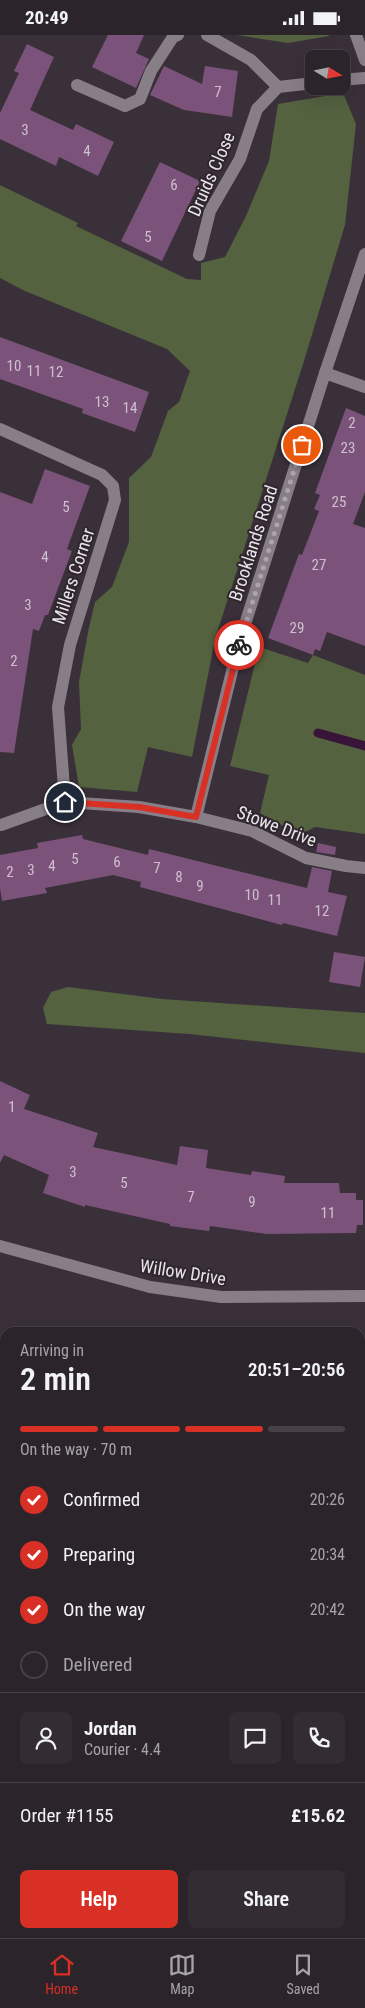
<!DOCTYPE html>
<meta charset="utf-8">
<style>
:root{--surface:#2b242b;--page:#332c33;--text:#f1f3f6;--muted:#a6a4a9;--line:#474147;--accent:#d93025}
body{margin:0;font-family:"Roboto Condensed",sans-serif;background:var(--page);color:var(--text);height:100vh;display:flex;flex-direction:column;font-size:19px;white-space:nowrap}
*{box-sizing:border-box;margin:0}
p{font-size:16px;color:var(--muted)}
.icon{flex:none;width:28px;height:28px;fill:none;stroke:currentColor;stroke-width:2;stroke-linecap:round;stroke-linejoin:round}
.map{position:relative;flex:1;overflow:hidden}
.sheet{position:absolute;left:0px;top:1292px;width:365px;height:611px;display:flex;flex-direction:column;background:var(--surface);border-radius:15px 15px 0 0;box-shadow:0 5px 20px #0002,0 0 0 1px var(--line)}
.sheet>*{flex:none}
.needle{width:32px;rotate:100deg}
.controls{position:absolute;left:305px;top:15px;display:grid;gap:10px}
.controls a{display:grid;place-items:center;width:45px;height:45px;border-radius:8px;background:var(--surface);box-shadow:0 5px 20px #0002,0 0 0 1px var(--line);font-size:25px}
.pin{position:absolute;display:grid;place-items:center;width:42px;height:42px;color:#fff;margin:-21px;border:2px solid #fff;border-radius:50%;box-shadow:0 1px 5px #0007}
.courier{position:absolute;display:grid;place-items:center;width:50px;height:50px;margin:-25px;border:4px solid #d93025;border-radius:50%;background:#fff;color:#222;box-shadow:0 1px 6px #0007}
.headline em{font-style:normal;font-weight:600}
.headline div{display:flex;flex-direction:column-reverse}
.headline{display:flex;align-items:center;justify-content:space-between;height:85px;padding:0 20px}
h1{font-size:32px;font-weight:600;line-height:38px}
.bar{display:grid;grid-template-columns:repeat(4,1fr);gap:8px 5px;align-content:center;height:60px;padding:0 20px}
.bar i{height:6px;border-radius:4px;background:var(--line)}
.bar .current{background:var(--accent)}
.bar p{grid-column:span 4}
.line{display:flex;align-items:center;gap:12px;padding:0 20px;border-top:1px solid var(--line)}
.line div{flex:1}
.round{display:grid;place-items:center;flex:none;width:52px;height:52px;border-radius:8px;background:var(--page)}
ol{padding:0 20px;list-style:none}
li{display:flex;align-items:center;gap:15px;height:55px}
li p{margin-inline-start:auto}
li .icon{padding:5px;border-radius:50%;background:var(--accent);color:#fff;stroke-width:4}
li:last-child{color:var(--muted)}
li i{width:28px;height:28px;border:2px solid var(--line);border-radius:50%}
.cta{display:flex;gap:10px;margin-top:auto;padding:10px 20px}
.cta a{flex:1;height:58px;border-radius:8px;background:var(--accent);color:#fff;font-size:20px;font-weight:600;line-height:58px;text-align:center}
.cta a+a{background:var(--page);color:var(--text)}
.status{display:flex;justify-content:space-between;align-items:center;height:35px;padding:0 25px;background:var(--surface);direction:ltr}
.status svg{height:14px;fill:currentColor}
.dock{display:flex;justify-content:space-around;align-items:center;height:70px;border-top:1px solid var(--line);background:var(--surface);font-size:14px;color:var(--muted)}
.dock a{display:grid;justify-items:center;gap:2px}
.dock .current{color:var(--accent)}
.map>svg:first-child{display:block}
.green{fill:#546240}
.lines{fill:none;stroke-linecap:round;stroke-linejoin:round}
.stream{stroke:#381438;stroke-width:9}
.building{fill:#7b537a}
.street{stroke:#887e88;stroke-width:12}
.done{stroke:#aca5ac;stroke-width:5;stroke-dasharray:0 9}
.route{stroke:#d93025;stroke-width:6}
.labels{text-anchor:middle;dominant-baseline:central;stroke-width:4;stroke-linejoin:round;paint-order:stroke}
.number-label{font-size:15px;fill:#cec0ce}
.street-label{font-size:18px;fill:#eae4ea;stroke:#2f262e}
</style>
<div class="status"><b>20:49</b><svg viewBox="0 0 49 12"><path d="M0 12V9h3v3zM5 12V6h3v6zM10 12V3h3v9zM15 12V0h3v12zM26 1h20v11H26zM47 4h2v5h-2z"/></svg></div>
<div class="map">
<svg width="365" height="1903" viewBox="0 0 365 1903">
<rect width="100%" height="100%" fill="#393039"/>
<!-- green -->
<g class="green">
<polygon points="237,0 329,0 329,1 288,8"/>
<polygon points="343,58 356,89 345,190 304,326 215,604 192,722 148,712 137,757 79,752 72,710 81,694 79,647 88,597 95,567 112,552 129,507 129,443 151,422 168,376 179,367 190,336 167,314 25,256 0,243 0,150 78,188 76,191 187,244 201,245 201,228 225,222 246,181 269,126 278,69"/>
<polygon points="259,612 308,628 313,620 365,640 365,799 315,792 299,800 260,778 269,740 230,731"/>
<polygon points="68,952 162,964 365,978 365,1018 189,999 47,989 43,973 51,957"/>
</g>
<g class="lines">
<!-- stream -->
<polyline class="stream" points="318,698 365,711"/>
</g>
<!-- building -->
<g class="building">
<polygon points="108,0 144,0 136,18 149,24 136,53 92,32"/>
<polygon points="27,9 54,22 30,75 73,95 76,89 114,107 98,141 59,122 56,131 0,104 0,78 19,38 14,36"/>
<polygon points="164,31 202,49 205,31 238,36 232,82 184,75 150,60"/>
<polygon points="160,127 200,146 162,226 121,206"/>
<polygon points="0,302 149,357 135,397 82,378 83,374 0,344"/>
<polygon points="346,373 365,381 365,457 353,489 365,493 365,611 327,597 320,616 315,614 313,620 268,603 299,519 302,520 319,476 314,474 320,460 315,458"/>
<polygon points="45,434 90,451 67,514 72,516 48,580 45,580 39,596 33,594 14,718 0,717 0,457 32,469"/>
<polygon points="82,800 83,804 148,820 149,814 307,853 312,832 332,836 328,857 347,861 337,901 283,888 282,890 140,852 141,847 113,840 45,853 47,858 2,866 0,853 0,820 38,813 37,808"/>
<polygon points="318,808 336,812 335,820 316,817"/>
<polygon points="334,917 365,922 360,952 329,947"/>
<polygon points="0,1046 30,1060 24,1074 98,1098 93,1112 177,1130 180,1111 208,1115 206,1133 251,1140 252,1136 285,1141 284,1148 339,1148 340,1158 356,1158 356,1165 363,1165 363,1190 357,1190 356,1198 267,1199 210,1191 209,1196 170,1191 170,1189 85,1170 85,1172 43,1158 49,1140 4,1120 0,1128"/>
</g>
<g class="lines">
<!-- street -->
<g class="street">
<polyline points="207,0 251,25 278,52 314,48"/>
<polyline points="356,0 365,25"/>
<polyline points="341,45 365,43"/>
<polyline points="77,50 125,71 140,64 151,36 173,2 178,0"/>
<polyline points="199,220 210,176 240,124 257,74 278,52"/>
<polyline points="325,338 365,352"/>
<polyline points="0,394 102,440 113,451 115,465 70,610 58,672 65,767"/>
<polyline points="196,782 239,608 325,338 365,219"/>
<polyline points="1,790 65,767 139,772 196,782 252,796 306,823 346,831 365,833"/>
<polyline points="0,1211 150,1252 221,1262 365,1261"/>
<polyline points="360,1696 365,1696"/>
<polyline points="0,1702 5,1701"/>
</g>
</g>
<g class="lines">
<!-- done -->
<polyline class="done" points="239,610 302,410"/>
<!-- route -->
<polyline class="route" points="65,767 139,772 196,782 239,610"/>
</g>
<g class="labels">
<!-- number labels -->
<g class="number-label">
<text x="218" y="57">7</text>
<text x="25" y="95">3</text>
<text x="87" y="116">4</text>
<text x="174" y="150">6</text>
<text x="148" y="202">5</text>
<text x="14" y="331">10</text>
<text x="34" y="336">11</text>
<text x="56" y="337">12</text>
<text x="102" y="367">13</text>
<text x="130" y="373">14</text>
<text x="352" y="388">2</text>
<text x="348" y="413">23</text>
<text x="339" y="467">25</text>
<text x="66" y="472">5</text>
<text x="45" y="522">4</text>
<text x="319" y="530">27</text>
<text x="28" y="570">3</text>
<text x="297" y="593">29</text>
<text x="14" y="626">2</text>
<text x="75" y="824">5</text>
<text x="117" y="827">6</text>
<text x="52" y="831">4</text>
<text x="157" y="833">7</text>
<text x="31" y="835">3</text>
<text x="10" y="837">2</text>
<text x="179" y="842">8</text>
<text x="200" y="851">9</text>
<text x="252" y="860">10</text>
<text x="275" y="865">11</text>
<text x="322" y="876">12</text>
<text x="12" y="1072">1</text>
<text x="73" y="1137">3</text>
<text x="124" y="1148">5</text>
<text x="191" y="1162">7</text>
<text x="252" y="1167">9</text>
<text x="328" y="1178">11</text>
</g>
<!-- street labels -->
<g class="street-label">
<text transform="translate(211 139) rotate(-66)">Druids Close</text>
<text transform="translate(253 508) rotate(-72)">Brooklands Road</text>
<text transform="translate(73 541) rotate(-72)">Millers Corner</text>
<text transform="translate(277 791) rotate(21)">Stowe Drive</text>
<text transform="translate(183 1237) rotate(9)">Willow Drive</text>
</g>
</g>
</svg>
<div class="controls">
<a><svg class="needle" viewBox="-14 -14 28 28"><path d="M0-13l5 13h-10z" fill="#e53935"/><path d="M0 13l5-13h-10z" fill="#a6a4a9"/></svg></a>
</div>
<div class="pin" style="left:302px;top:410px;background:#ea580c"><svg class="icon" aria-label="bag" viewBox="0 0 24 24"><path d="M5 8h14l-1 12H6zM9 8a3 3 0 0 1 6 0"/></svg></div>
<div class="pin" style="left:65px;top:767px;background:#1f2937"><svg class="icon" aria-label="home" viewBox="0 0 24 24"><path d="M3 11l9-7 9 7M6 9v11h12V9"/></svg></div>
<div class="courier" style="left:239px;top:610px"><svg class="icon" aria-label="bike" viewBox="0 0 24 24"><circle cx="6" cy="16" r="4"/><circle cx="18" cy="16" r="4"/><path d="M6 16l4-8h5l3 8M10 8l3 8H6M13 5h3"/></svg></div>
<section class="sheet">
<div class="headline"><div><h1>2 min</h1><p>Arriving in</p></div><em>20:51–20:56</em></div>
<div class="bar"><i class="current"></i><i class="current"></i><i class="current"></i><i></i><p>On the way · 70 m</p></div>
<ol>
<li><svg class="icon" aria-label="check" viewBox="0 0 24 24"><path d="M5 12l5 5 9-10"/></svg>Confirmed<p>20:26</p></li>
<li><svg class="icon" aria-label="check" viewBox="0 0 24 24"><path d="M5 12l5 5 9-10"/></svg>Preparing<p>20:34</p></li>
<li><svg class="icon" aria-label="check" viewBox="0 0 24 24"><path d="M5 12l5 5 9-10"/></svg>On the way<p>20:42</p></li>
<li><i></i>Delivered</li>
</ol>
<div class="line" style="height:90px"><a class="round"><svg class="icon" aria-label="person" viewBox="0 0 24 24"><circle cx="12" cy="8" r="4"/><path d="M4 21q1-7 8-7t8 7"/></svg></a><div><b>Jordan</b><p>Courier · 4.4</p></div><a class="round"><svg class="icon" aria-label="chat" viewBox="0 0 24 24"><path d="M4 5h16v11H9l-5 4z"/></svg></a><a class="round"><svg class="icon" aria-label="phone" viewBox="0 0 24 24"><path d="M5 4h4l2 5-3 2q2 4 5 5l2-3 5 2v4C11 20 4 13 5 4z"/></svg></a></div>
<div class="line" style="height:65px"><div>Order #1155</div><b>£15.62</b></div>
<div class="cta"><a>Help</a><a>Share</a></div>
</section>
</div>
<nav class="dock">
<a class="current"><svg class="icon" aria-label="home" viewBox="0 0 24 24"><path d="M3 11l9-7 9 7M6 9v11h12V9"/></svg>Home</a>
<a><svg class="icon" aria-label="map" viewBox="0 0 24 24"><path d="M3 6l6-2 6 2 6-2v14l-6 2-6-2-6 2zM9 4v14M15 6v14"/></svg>Map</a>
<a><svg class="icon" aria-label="saved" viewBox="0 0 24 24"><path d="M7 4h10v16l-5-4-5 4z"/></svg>Saved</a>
</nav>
